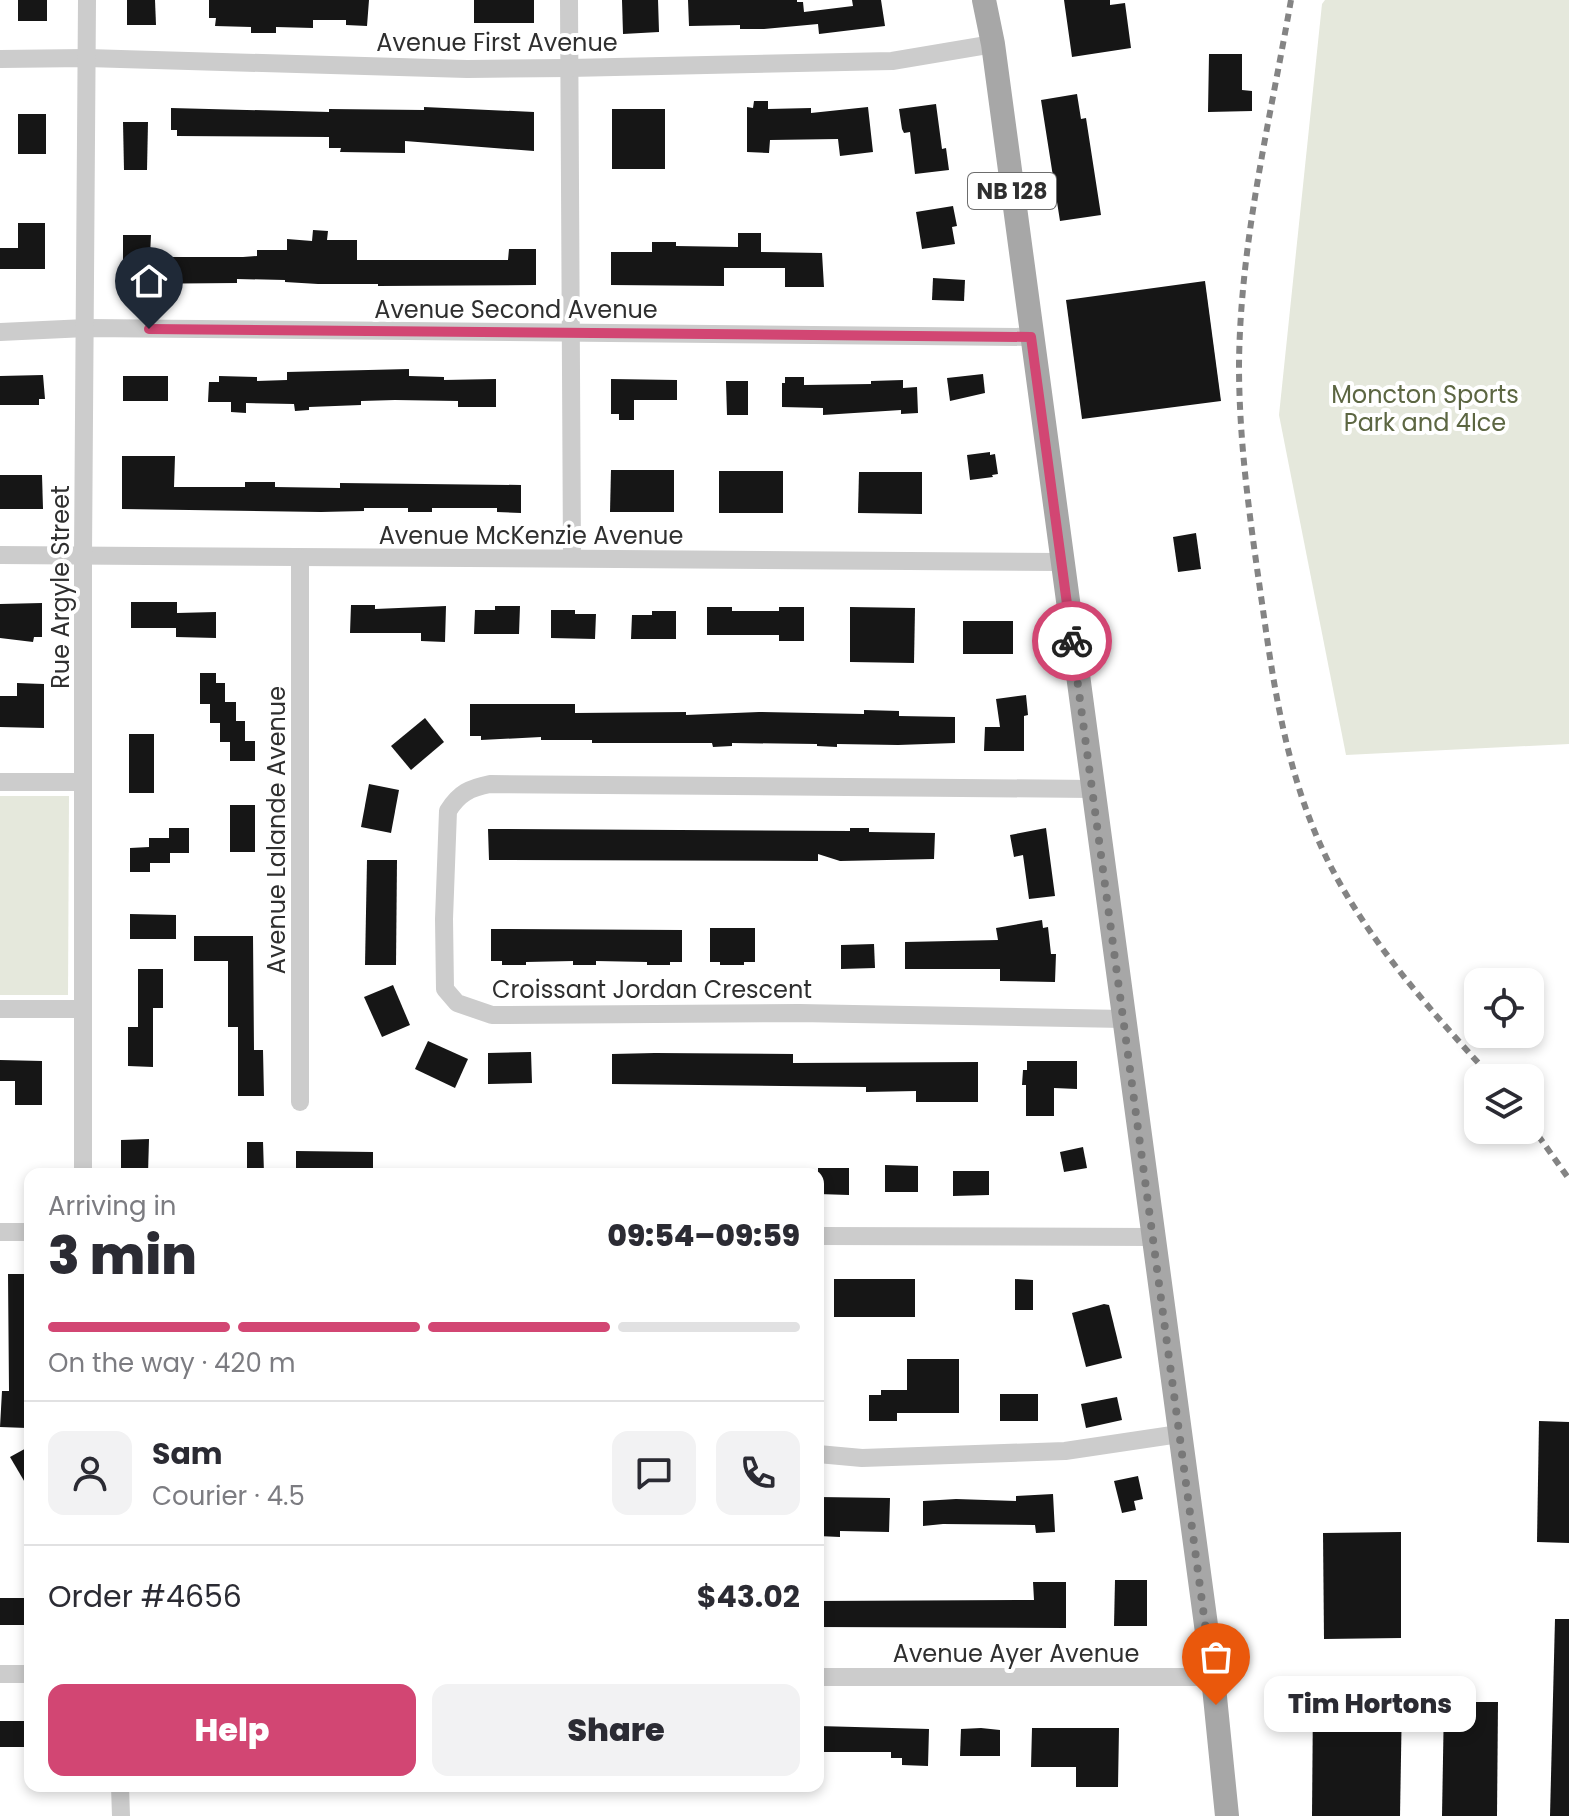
<!DOCTYPE html>
<meta charset="utf-8">
<style>
:root{--surface:#fff;--page:#f2f2f3;--text:#2b2b33;--muted:#7c7c81;--line:#e1e1e2;--accent:#d24673}
body{margin:0;font-family:Poppins,sans-serif;background:var(--page);color:var(--text);height:100vh;display:flex;flex-direction:column;font-size:30px;white-space:nowrap}
*{box-sizing:border-box;margin:0}
p{font-size:26px;color:var(--muted)}
.icon{flex:none;width:44px;height:44px;fill:none;stroke:currentColor;stroke-width:2;stroke-linecap:round;stroke-linejoin:round}
.map{position:relative;flex:1;overflow:hidden}
.drawer{position:absolute;left:24px;top:1168px;width:800px;height:624px;display:flex;flex-direction:column;background:var(--surface);border-radius:16px;box-shadow:0 4px 12px #0003}
.drawer>*{flex:none}
.tools{position:absolute;left:1464px;top:968px;display:grid;gap:16px}
.tools a{display:grid;place-items:center;width:80px;height:80px;border-radius:16px;background:var(--surface);box-shadow:0 4px 12px #0003;font-size:40px}
.pin{position:absolute;display:grid;place-items:center;width:68px;height:68px;color:#fff;margin:-82px -34px;border-radius:50% 50% 50% 0;rotate:-45deg;box-shadow:0 0 8px #0007}
.pin .icon{rotate:45deg}
.courier{position:absolute;display:grid;place-items:center;width:80px;height:80px;margin:-40px;border:6px solid #d24673;border-radius:50%;background:#fff;color:#222;box-shadow:0 2px 10px #0007}
.bubble{position:absolute;height:56px;border-radius:16px;background:var(--surface);box-shadow:0 4px 12px #0003;font-size:26px;font-weight:800;line-height:56px;text-align:center}
.summary em{font-style:normal;font-weight:800}
.summary div{display:flex;flex-direction:column-reverse}
.summary{display:flex;align-items:center;justify-content:space-between;height:136px;padding:0 24px}
h1{font-size:52px;font-weight:800;line-height:60px}
.bar{display:grid;grid-template-columns:repeat(4,1fr);gap:12px 8px;align-content:center;height:96px;padding:0 24px}
.bar i{height:10px;border-radius:6px;background:var(--line)}
.bar .on{background:var(--accent)}
.bar p{grid-column:span 4}
.line{display:flex;align-items:center;gap:20px;padding:0 24px;border-top:2px solid var(--line)}
.line div{flex:1}
.round{display:grid;place-items:center;flex:none;width:84px;height:84px;border-radius:16px;background:var(--page)}
.primary-button{display:flex;gap:16px;margin-top:auto;padding:16px 24px}
.primary-button a{flex:1;height:92px;border-radius:16px;background:var(--accent);color:#fff;font-size:32px;font-weight:800;line-height:92px;text-align:center}
.primary-button a+a{background:var(--page);color:var(--text)}
.map>svg:first-child{display:block}
.green{fill:#e5e8dc}
.building{fill:#161616}
.lines{fill:none;stroke-linecap:round;stroke-linejoin:round}
.minor{stroke:#ccc;stroke-width:18}
.major{stroke:#a7a7a7;stroke-width:24}
.rail{stroke:#848484;stroke-width:6;stroke-dasharray:8 6;stroke-linecap:butt}
.done{stroke:#787878;stroke-width:8;stroke-dasharray:0 14.4}
.route{stroke:#d24673;stroke-width:10}
.labels{text-anchor:middle;dominant-baseline:central;stroke-width:8;stroke-linejoin:round;paint-order:stroke}
.shield{fill:#fff;stroke:#6d6d6d;stroke-width:2}
.shield-label{font-size:22px;font-weight:bold;fill:#2f2f2f}
.street-label{font-size:24px;fill:#2f2f2f;stroke:#fff}
.park-label{font-size:24px;fill:#5c6642;stroke:#fff}
</style>
<div class="map">
<svg width="1569" height="1816" viewBox="0 0 1569 1816">
<rect width="100%" height="100%" fill="#fff"/>
<!-- green -->
<g class="green">
<polygon points="1325,0 1569,0 1569,744 1346,755 1279,415 1322,4"/>
<polygon points="0,796 69,796 68,995 0,995"/>
</g>
<!-- building -->
<g class="building">
<rect x="18" y="0" width="29" height="21"/>
<polygon points="127,0 155,0 156,25 127,25"/>
<polygon points="209,0 369,0 367,26 346,25 346,20 313,20 313,28 276,27 276,33 251,33 251,27 215,26 216,18 209,18"/>
<rect x="474" y="0" width="60" height="23"/>
<polygon points="622,0 658,0 659,32 623,34"/>
<polygon points="688,0 797,0 797,2 803,2 804,12 853,6 852,0 881,0 885,26 819,34 818,24 764,29 740,29 740,25 689,26"/>
<polygon points="1064,0 1110,0 1110,5 1125,3 1131,48 1072,57"/>
<polygon points="1209,54 1242,54 1242,90 1252,91 1252,111 1208,112"/>
<polygon points="1077,94 1081,119 1086,118 1101,215 1060,221 1041,100"/>
<polygon points="754,101 768,101 768,109 811,108 811,113 868,107 873,152 840,156 838,139 770,140 769,153 747,152 747,107 753,108"/>
<polygon points="936,104 942,149 946,148 949,170 915,174 910,132 904,133 902,129 899,109"/>
<polygon points="424,107 534,112 534,151 405,141 405,153 340,152 341,148 329,148 329,137 177,136 177,130 171,130 171,108 329,112 329,109 424,110"/>
<rect x="612" y="109" width="53" height="60"/>
<rect x="18" y="114" width="28" height="40"/>
<polygon points="123,122 148,122 147,170 124,170"/>
<polygon points="953,206 957,226 952,227 955,244 922,249 916,212"/>
<polygon points="18,223 45,223 45,269 0,269 0,248 18,248"/>
<polygon points="313,230 328,231 327,240 357,240 357,260 508,260 509,249 536,249 536,285 378,286 378,284 318,284 285,282 285,280 237,279 237,283 123,284 123,235 151,235 150,257 243,257 257,256 257,250 287,250 287,239 312,241"/>
<polygon points="738,233 761,233 761,252 822,253 824,287 785,287 785,268 724,268 724,286 611,285 611,252 652,252 652,242 676,242 676,246 738,247"/>
<polygon points="933,278 965,280 964,301 932,300"/>
<polygon points="1205,281 1221,401 1082,419 1066,300"/>
<polygon points="409,369 409,376 444,377 444,380 496,379 496,407 458,407 458,401 395,400 361,401 361,405 309,407 309,410 295,411 294,404 246,403 246,413 231,412 231,402 208,402 209,382 219,382 219,376 257,377 257,381 287,380 287,372"/>
<polygon points="983,374 985,393 950,401 947,378"/>
<polygon points="43,375 45,399 39,399 39,405 0,405 0,376"/>
<rect x="123" y="376" width="45" height="25"/>
<polygon points="785,377 804,377 804,385 871,384 871,381 903,380 903,388 917,387 918,413 901,414 901,410 823,415 823,408 782,407 782,383 785,383"/>
<polygon points="611,379 677,380 677,400 634,400 634,420 619,420 619,414 611,414"/>
<polygon points="726,381 748,381 748,415 727,415"/>
<polygon points="990,452 990,455 995,454 998,474 992,475 993,477 970,480 967,455"/>
<polygon points="122,456 175,456 174,487 245,487 245,482 275,482 275,487 340,488 340,483 521,485 521,513 497,512 497,508 432,508 432,512 408,512 408,508 364,508 364,511 321,512 122,509"/>
<polygon points="611,470 674,470 674,512 610,512"/>
<rect x="719" y="471" width="64" height="42"/>
<polygon points="859,472 922,472 922,514 858,513"/>
<polygon points="0,475 42,475 43,509 0,509"/>
<polygon points="1196,533 1201,569 1178,572 1173,537"/>
<polygon points="131,602 177,602 177,613 216,612 216,638 176,637 176,628 131,628"/>
<polygon points="42,603 42,637 34,637 33,642 0,638 0,604"/>
<polygon points="351,605 375,605 375,609 446,606 445,642 421,641 421,633 350,633"/>
<polygon points="495,606 520,606 519,634 474,634 475,610 495,610"/>
<polygon points="707,607 732,607 732,611 779,611 779,607 804,607 804,641 779,641 779,635 707,635"/>
<polygon points="850,607 915,608 914,663 850,662"/>
<polygon points="551,610 575,610 575,614 596,614 595,639 551,638"/>
<polygon points="652,611 676,611 676,639 631,639 632,615 652,615"/>
<rect x="963" y="621" width="50" height="33"/>
<polygon points="200,673 216,673 216,683 225,683 225,702 236,702 236,721 245,721 245,741 255,741 255,761 230,761 230,742 220,742 220,723 210,723 210,704 200,704"/>
<polygon points="17,683 44,684 44,728 0,727 0,696 17,696"/>
<polygon points="1026,695 1028,715 1024,716 1024,751 984,751 985,727 1000,727 996,699"/>
<polygon points="470,704 575,704 575,713 686,712 686,715 759,712 864,714 864,710 899,711 899,716 955,717 955,743 898,745 837,744 837,747 817,746 817,744 732,743 732,746 713,747 712,743 592,743 592,740 541,740 541,737 481,740 481,736 470,736"/>
<polygon points="425,718 444,742 411,770 391,746"/>
<rect x="129" y="734" width="25" height="59"/>
<polygon points="369,784 399,790 391,833 361,827"/>
<rect x="230" y="805" width="25" height="47"/>
<polygon points="169,828 189,828 189,853 170,853 170,863 150,863 150,872 130,872 130,848 149,847 149,838 169,838"/>
<polygon points="850,828 869,828 869,832 935,833 934,859 840,861 818,854 818,861 489,860 488,829 850,831"/>
<polygon points="1046,828 1055,896 1029,899 1023,855 1014,857 1010,835"/>
<polygon points="367,860 397,860 396,965 365,965"/>
<polygon points="130,914 176,915 176,939 130,939"/>
<polygon points="1042,920 1043,928 1048,927 1051,954 1056,954 1055,982 1000,981 1000,969 905,969 905,942 998,940 996,928"/>
<polygon points="710,928 755,928 755,962 744,962 744,965 720,965 720,962 710,962"/>
<polygon points="491,929 682,930 682,962 670,962 670,965 647,965 647,962 596,961 596,965 573,965 573,961 526,962 526,965 502,965 502,961 491,961"/>
<polygon points="194,936 253,936 254,1050 263,1050 264,1096 238,1096 238,1027 228,1027 228,961 194,961"/>
<polygon points="874,944 875,968 841,969 841,945"/>
<polygon points="138,969 163,969 163,1008 153,1008 153,1067 128,1066 128,1027 138,1027"/>
<polygon points="393,985 410,1025 382,1037 364,997"/>
<polygon points="428,1041 468,1059 455,1088 415,1069"/>
<polygon points="531,1052 532,1083 488,1084 488,1053"/>
<polygon points="655,1053 793,1054 793,1063 978,1062 978,1102 916,1102 916,1091 866,1092 866,1087 612,1084 612,1054"/>
<polygon points="0,1060 42,1061 42,1105 15,1105 15,1081 0,1081"/>
<polygon points="1027,1061 1077,1061 1077,1089 1054,1088 1054,1116 1026,1116 1026,1085 1022,1085 1023,1070 1027,1070"/>
<polygon points="149,1139 148,1174 121,1174 121,1140"/>
<polygon points="247,1142 263,1142 264,1174 247,1174"/>
<polygon points="1083,1147 1087,1168 1064,1172 1060,1152"/>
<polygon points="296,1151 373,1152 373,1174 296,1174"/>
<polygon points="885,1165 918,1166 918,1192 885,1192"/>
<polygon points="818,1168 849,1168 849,1195 818,1194"/>
<polygon points="953,1171 989,1171 989,1195 953,1196"/>
<polygon points="8,1274 30,1274 30,1380 27,1428 0,1427 2,1391 9,1391"/>
<rect x="834" y="1279" width="81" height="38"/>
<polygon points="1015,1279 1033,1280 1033,1310 1015,1310"/>
<polygon points="1104,1304 1109,1305 1122,1358 1086,1367 1072,1313"/>
<polygon points="907,1359 959,1359 959,1413 897,1413 897,1421 869,1421 869,1395 881,1395 881,1390 907,1390"/>
<rect x="1000" y="1394" width="38" height="27"/>
<polygon points="1117,1397 1122,1420 1086,1428 1081,1404"/>
<polygon points="1539,1421 1569,1422 1569,1543 1537,1542"/>
<polygon points="30,1446 30,1491 10,1457"/>
<polygon points="1138,1476 1143,1499 1134,1501 1136,1510 1122,1513 1114,1481"/>
<polygon points="1053,1494 1055,1532 1036,1533 1035,1525 943,1524 923,1526 923,1501 956,1499 1016,1501 1016,1496"/>
<polygon points="818,1497 890,1498 889,1532 840,1531 840,1537 818,1536"/>
<polygon points="1401,1532 1401,1638 1324,1639 1323,1533"/>
<polygon points="1115,1580 1147,1580 1147,1626 1114,1626"/>
<polygon points="1033,1582 1066,1582 1066,1628 818,1627 818,1601 1034,1600"/>
<rect x="0" y="1598" width="30" height="27"/>
<polygon points="1555,1619 1569,1619 1569,1816 1550,1816"/>
<polygon points="1402,1698 1400,1816 1312,1816 1313,1699"/>
<polygon points="1444,1702 1498,1702 1497,1816 1442,1816"/>
<rect x="0" y="1721" width="30" height="26"/>
<polygon points="818,1726 929,1729 928,1766 902,1765 902,1758 891,1758 891,1752 818,1752"/>
<polygon points="981,1728 1000,1730 1000,1756 960,1756 961,1729"/>
<polygon points="1032,1728 1119,1728 1118,1787 1076,1787 1076,1767 1031,1767"/>
</g>
<g class="lines">
<!-- minor -->
<g class="minor">
<polyline points="569,0 572,558"/>
<polyline points="0,59 87,58 467,69 569,68 892,61 993,44"/>
<polyline points="0,332 86,328 1031,337"/>
<polyline points="0,555 1061,562"/>
<polyline points="0,782 83,782"/>
<path d="M 1093,789 L 490,784 C 470,788 459,793 448,811 L 444,919 L 445,989 L 457,1003 L 492,1015 L 799,1013 L 1124,1019"/>
<polyline points="0,1009 83,1009"/>
<polyline points="300,1102 300,558"/>
<polyline points="83,1174 83,555 87,0"/>
<polyline points="0,1232 30,1232"/>
<polyline points="818,1236 1153,1237"/>
<polyline points="818,1454 862,1458 1065,1451 1179,1434"/>
<polyline points="0,1674 30,1674"/>
<polyline points="818,1677 1213,1677"/>
<polyline points="120,1786 121,1816"/>
</g>
<!-- major -->
<polyline class="major" points="984,0 993,44 1213,1677 1227,1816"/>
<!-- rail -->
<g class="rail">
<path d="M 1291,0 C 1270,120 1240,243 1239,365 C 1239,450 1252,533 1264,617 C 1276,703 1291,789 1331,867 C 1372,946 1433,1013 1492,1078"/>
<polyline points="1530,1124 1569,1179"/>
</g>
</g>
<g class="lines">
<!-- done -->
<polyline class="done" points="1072,641 1216,1705"/>
<!-- route -->
<polyline class="route" points="149,329 1031,337 1072,641"/>
</g>
<g class="labels">
<!-- shield labels -->
<rect class="shield" x="968" y="173" width="88" height="36" rx="6"/>
<g class="shield-label">
<text x="1012" y="191">NB 128</text>
</g>
<!-- street labels -->
<g class="street-label">
<text x="497" y="42">Avenue First Avenue</text>
<text x="516" y="309">Avenue Second Avenue</text>
<text x="531" y="535">Avenue McKenzie Avenue</text>
<text transform="translate(60 587) rotate(-90)">Rue Argyle Street</text>
<text transform="translate(276 830) rotate(-90)">Avenue Lalande Avenue</text>
<text x="652" y="989">Croissant Jordan Crescent</text>
<text x="1016" y="1653">Avenue Ayer Avenue</text>
</g>
<!-- park labels -->
<g class="park-label">
<text x="1425" y="394">Moncton Sports<tspan x="1425" dy="28">Park and 4Ice</tspan></text>
</g>
</g>
</svg>
<div class="tools">
<a><svg class="icon" aria-label="locate" viewBox="0 0 24 24"><circle cx="12" cy="12" r="6"/><path d="M12 2v4M12 18v4M2 12h4M18 12h4"/></svg></a>
<a><svg class="icon" aria-label="layers" viewBox="0 0 24 24"><path d="M12 4l9 5-9 5-9-5zM3 14l9 5 9-5"/></svg></a>
</div>
<div class="pin" style="left:1216px;top:1705px;background:#ea580c"><svg class="icon" aria-label="bag" viewBox="0 0 24 24"><path d="M5 8h14l-1 12H6zM9 8a3 3 0 0 1 6 0"/></svg></div>
<div class="pin" style="left:149px;top:329px;background:#1f2937"><svg class="icon" aria-label="home" viewBox="0 0 24 24"><path d="M3 11l9-7 9 7M6 9v11h12V9"/></svg></div>
<div class="courier" style="left:1072px;top:641px"><svg class="icon" aria-label="bike" viewBox="0 0 24 24"><circle cx="6" cy="16" r="4"/><circle cx="18" cy="16" r="4"/><path d="M6 16l4-8h5l3 8M10 8l3 8H6M13 5h3"/></svg></div>
<div class="bubble" style="left:1264px;top:1676px;width:212px">Tim Hortons</div>
<section class="drawer">
<div class="summary"><div><h1>3 min</h1><p>Arriving in</p></div><em>09:54–09:59</em></div>
<div class="bar"><i class="on"></i><i class="on"></i><i class="on"></i><i></i><p>On the way · 420 m</p></div>
<div class="line" style="height:144px"><a class="round"><svg class="icon" aria-label="person" viewBox="0 0 24 24"><circle cx="12" cy="8" r="4"/><path d="M4 21q1-7 8-7t8 7"/></svg></a><div><b>Sam</b><p>Courier · 4.5</p></div><a class="round"><svg class="icon" aria-label="chat" viewBox="0 0 24 24"><path d="M4 5h16v11H9l-5 4z"/></svg></a><a class="round"><svg class="icon" aria-label="phone" viewBox="0 0 24 24"><path d="M5 4h4l2 5-3 2q2 4 5 5l2-3 5 2v4C11 20 4 13 5 4z"/></svg></a></div>
<div class="line" style="height:104px"><div>Order #4656</div><b>$43.02</b></div>
<div class="primary-button"><a>Help</a><a>Share</a></div>
</section>
</div>
